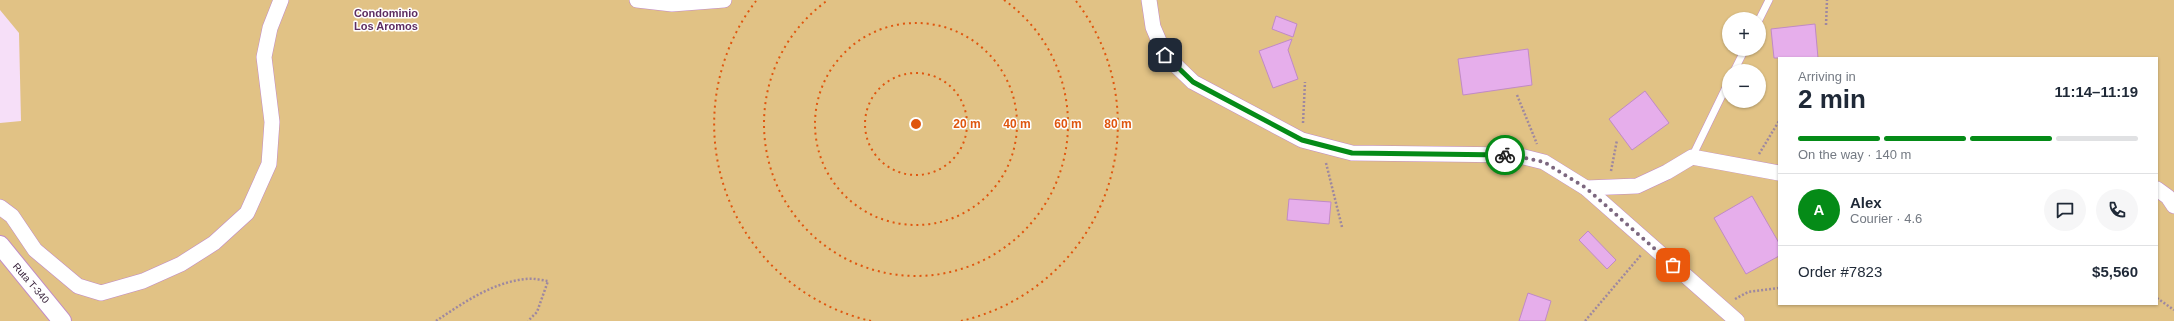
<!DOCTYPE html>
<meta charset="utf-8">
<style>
:root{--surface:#fff;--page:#f6f6f7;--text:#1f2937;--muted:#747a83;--line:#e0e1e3;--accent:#058b17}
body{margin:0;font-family:Helvetica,sans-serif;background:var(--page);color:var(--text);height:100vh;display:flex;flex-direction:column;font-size:15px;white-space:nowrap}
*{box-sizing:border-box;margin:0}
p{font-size:13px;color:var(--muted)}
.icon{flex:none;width:22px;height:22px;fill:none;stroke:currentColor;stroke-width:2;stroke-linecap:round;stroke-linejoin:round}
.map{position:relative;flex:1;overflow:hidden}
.panel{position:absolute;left:1778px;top:57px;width:380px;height:248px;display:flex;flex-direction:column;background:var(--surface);border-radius:0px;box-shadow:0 1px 3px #0004}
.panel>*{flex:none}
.buttons{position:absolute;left:1722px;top:12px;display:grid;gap:8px}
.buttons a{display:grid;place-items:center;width:44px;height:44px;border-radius:50%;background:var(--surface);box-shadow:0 1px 3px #0004;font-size:20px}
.pin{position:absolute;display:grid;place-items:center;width:34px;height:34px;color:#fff;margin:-17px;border-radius:8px;box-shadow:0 2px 6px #0006}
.courier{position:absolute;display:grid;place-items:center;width:40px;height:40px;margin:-20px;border:3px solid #058b17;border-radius:50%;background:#fff;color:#222;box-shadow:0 1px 5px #0007}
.summary em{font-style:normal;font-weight:600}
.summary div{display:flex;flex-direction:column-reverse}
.summary{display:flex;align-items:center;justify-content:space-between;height:68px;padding:0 20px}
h1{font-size:26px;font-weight:600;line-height:30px}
.bar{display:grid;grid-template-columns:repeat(4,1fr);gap:6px 4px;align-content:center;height:48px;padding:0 20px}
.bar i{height:5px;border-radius:3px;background:var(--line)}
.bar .current{background:var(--accent)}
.bar p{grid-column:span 4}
.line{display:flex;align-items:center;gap:10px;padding:0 20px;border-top:1px solid var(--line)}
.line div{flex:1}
.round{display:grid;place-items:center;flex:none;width:42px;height:42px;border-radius:21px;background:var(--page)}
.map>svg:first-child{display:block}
.green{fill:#e1c285;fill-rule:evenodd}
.building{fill:#e6aeeb;stroke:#c08ac6}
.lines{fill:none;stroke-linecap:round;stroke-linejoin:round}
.service-casing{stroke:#c08ac6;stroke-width:8}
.minor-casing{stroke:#c08ac6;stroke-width:16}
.tertiary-casing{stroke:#c08ac6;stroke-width:20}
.path{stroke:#9e88a0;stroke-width:2.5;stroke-dasharray:2 2;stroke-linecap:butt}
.service{stroke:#fff;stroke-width:7}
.minor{stroke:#fff;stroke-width:15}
.tertiary{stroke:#fff;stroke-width:18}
.done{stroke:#7c677f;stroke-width:4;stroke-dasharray:0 7.2}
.route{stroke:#058b17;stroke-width:5}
.ring{fill:none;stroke:#df560e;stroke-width:2;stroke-dasharray:2 4}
.labels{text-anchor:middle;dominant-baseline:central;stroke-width:3;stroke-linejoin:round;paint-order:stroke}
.street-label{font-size:10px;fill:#3b263e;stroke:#fff}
.neighbourhood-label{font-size:11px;font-weight:bold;fill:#5d2d62;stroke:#fff}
.centre{fill:#df560e;stroke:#fff;stroke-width:2}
.ring-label{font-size:12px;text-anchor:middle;font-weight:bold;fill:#df560e;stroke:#fff;stroke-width:3;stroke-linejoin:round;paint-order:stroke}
</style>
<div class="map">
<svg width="2174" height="321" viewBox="0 0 2174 321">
<rect width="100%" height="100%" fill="#f6dff8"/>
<!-- green -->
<path class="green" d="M 0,0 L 2174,0 L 2174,321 L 0,321 L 0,123 L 21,121 L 19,33 L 0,10 ZM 1729,19 L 1759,19 L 1759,49 L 1729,49 ZM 1779,58 L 2157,58 L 2157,304 L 1779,304 ZM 1729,71 L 1759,71 L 1759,101 L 1729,101 Z"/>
<!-- building -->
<g class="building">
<polygon points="1276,16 1297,24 1293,37 1272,29"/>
<polygon points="1815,24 1818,58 1774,58 1771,29"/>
<polygon points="1292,39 1288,50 1298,79 1273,88 1259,51"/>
<polygon points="1528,49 1532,85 1463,95 1458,59"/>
<polygon points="1645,91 1669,123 1632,150 1609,119"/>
<polygon points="1752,196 1779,243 1779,256 1746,274 1714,218"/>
<polygon points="1289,199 1331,202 1329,224 1287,220"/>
<polygon points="1588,231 1616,260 1607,269 1579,240"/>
<polygon points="1528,293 1551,301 1545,321 1519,321"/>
</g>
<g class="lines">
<!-- service casing -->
<g class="service-casing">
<g id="service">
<polyline points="1759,20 1769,0"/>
<polyline points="1734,71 1745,49"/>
<polyline points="1692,157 1729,81"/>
</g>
</g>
<!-- minor casing -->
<g class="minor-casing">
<g id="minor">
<polyline points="637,0 672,4 724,0"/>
<polyline points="1149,0 1153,27 1165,55 1193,82 1302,140 1352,153 1516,155 1544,162 1586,188 1737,321"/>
<polyline points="1586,188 1637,186 1667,172 1692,157 1779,173"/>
<polyline points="2157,189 2168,197 2174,206"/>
<polyline points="0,207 12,216 35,250 78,286 101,293 143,281 181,264 214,243 247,213 269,164 272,122 264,57 270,28 281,0"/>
</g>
</g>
<!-- tertiary casing -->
<g class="tertiary-casing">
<polyline id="tertiary" points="0,245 62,321"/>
</g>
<!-- path -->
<g class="path">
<polyline points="1826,25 1827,0"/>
<polyline points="1517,95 1537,144"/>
<polyline points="1303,123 1305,82"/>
<polyline points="1759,154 1779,121"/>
<polyline points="1326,163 1342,227"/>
<polyline points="1611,171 1617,140"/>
<polyline points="2157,298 2174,310"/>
<polyline points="1735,299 1748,292 1779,288"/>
<path d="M 436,321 C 463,303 493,282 526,279 C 533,278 541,280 548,281 L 537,312 L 528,321"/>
<polyline points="1585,321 1641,255"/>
</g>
<!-- service -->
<use href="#service" class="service"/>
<!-- minor -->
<use href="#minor" class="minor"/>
<!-- tertiary -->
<use href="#tertiary" class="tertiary"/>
</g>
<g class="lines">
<!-- done -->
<polyline class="done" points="1505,155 1516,156 1544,162 1586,188 1673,265"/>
<!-- route -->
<polyline class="route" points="1165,55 1193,82 1302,140 1352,153 1505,155"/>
</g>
<!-- distance rings -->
<g class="ring">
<circle cx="916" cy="124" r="51"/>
<circle cx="916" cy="124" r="101"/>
<path d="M1004 0A152 152 0 1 1 828 0"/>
<path d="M871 321A202 202 0 0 1 756 1M1076 1A202 202 0 0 1 961 321"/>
</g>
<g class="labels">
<!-- street labels -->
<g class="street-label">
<text transform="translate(31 283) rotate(49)">Ruta T-340</text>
</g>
<!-- neighbourhood labels -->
<g class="neighbourhood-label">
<text x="386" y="13">Condominio<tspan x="386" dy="13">Los Aromos</tspan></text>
</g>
</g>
<circle cx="916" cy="124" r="6" class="centre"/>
<g class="ring-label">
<text x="967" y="128">20 m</text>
<text x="1017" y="128">40 m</text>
<text x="1068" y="128">60 m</text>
<text x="1118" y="128">80 m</text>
</g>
</svg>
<div class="buttons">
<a>+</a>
<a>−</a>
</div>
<div class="pin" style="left:1673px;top:265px;background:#ea580c"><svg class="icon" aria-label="bag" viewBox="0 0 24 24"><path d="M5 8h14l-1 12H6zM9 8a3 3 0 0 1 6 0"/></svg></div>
<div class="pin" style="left:1165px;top:55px;background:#1f2937"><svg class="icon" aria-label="home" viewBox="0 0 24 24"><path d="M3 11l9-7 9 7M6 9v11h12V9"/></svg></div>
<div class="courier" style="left:1505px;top:155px"><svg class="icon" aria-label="bike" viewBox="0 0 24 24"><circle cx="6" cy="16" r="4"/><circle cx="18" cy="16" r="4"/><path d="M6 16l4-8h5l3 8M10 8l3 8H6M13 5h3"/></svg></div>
<section class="panel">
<div class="summary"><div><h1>2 min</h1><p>Arriving in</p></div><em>11:14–11:19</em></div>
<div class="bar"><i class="current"></i><i class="current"></i><i class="current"></i><i></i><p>On the way · 140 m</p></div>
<div class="line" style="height:72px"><b class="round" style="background:var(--accent);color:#fff">A</b><div><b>Alex</b><p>Courier · 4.6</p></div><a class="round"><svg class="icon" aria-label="chat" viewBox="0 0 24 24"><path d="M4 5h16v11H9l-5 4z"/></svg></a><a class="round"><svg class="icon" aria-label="phone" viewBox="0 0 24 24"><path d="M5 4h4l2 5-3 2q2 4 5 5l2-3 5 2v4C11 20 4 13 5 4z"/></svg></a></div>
<div class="line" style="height:52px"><div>Order #7823</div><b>$5,560</b></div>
</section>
</div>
